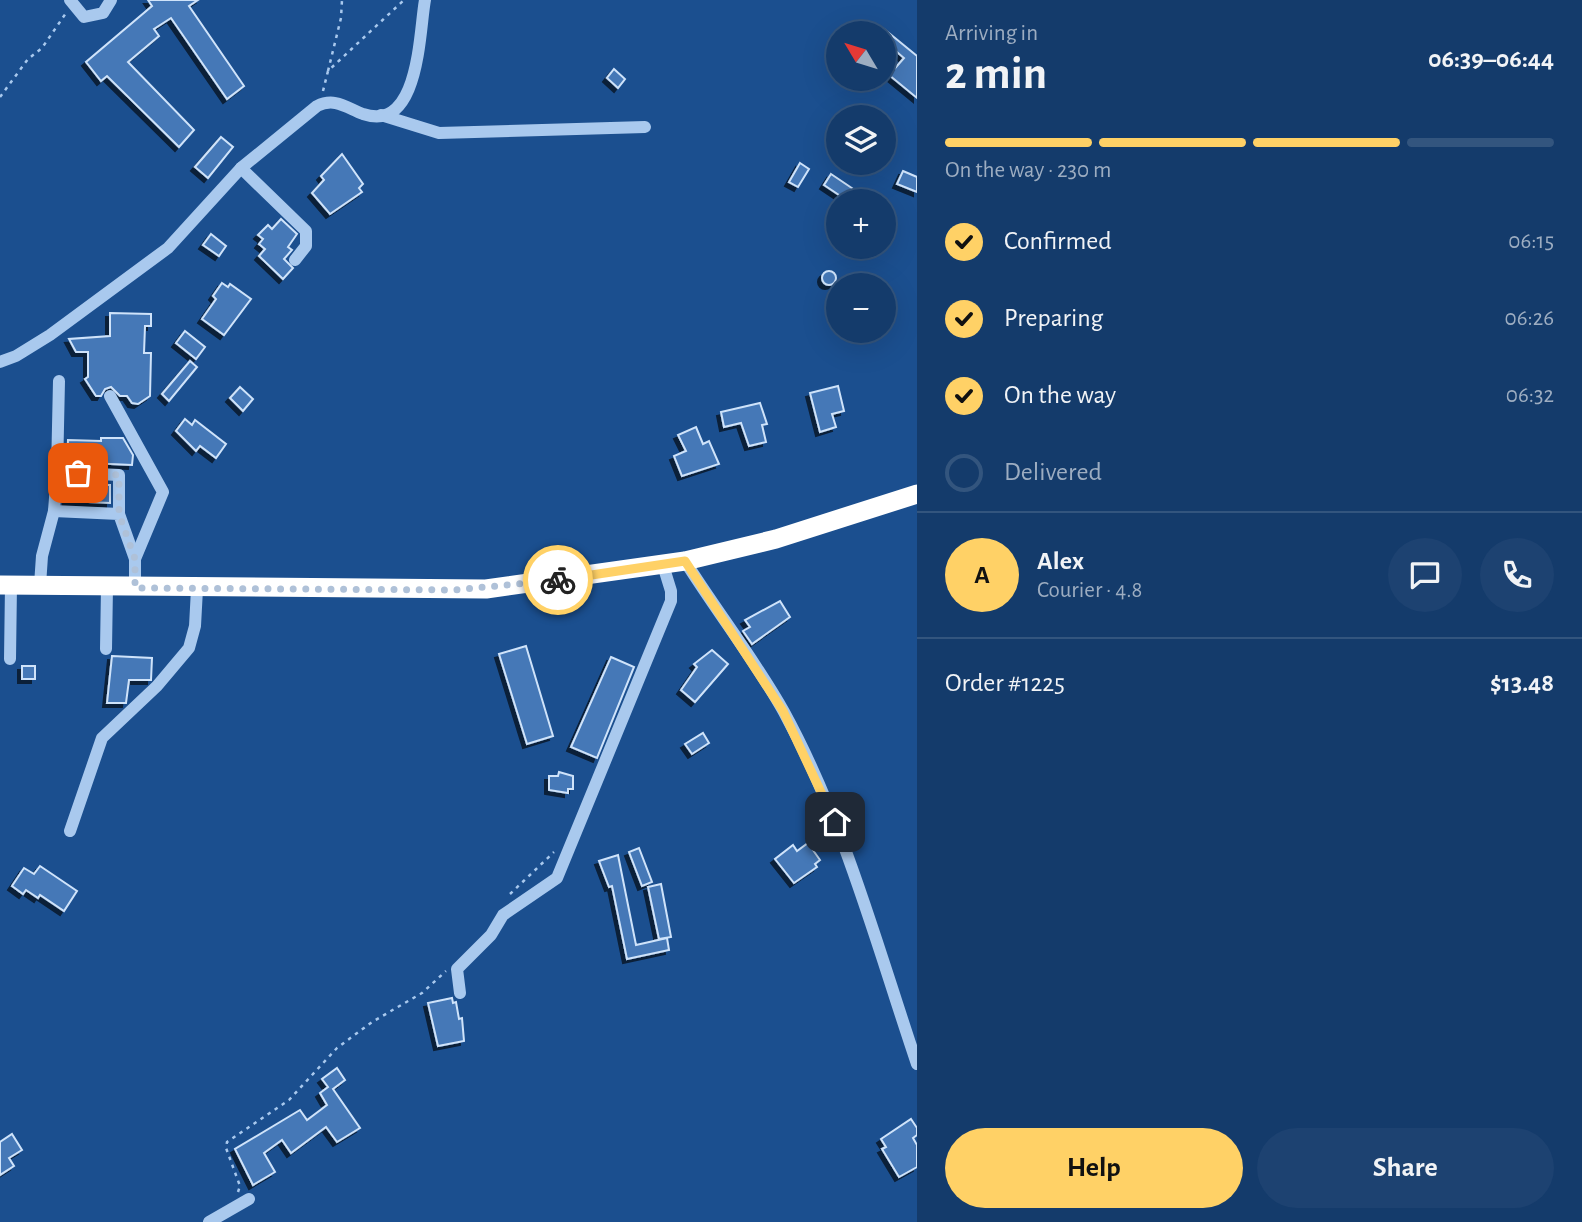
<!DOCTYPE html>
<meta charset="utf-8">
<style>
:root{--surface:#143b6b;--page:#1d4271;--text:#f1f3f6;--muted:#9dadc1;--line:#33557e;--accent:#ffd166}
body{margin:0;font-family:"Alegreya Sans",sans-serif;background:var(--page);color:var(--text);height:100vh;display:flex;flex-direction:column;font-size:26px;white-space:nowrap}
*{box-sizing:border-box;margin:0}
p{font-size:23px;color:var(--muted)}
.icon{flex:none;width:38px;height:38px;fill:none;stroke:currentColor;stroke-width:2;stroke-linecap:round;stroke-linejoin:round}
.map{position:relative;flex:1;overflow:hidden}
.drawer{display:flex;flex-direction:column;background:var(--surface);width:665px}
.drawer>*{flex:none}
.needle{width:46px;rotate:308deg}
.fabs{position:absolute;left:826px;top:21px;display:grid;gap:14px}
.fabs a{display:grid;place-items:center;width:70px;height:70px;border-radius:50%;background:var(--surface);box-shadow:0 7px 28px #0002,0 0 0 2px var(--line);font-size:35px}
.pin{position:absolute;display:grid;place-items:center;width:60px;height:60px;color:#fff;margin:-30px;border-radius:14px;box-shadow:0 4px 10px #0006}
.courier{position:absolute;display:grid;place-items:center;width:70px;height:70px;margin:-35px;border:5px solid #ffd166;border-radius:50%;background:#fff;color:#222;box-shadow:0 2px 9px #0007}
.summary em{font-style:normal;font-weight:600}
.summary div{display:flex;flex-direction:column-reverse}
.summary{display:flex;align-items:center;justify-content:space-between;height:119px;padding:0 28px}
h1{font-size:46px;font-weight:600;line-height:52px}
.bar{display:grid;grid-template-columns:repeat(4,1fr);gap:10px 7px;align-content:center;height:84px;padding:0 28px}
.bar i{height:9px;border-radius:5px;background:var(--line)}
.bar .active{background:var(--accent)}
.bar p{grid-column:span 4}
.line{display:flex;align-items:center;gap:18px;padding:0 28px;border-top:2px solid var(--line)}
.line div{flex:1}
.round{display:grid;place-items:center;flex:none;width:74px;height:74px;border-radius:37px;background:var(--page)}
ol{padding:0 28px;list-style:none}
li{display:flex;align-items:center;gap:21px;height:77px}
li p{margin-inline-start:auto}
li .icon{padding:7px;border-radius:50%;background:var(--accent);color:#111;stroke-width:4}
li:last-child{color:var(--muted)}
li i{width:38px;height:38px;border:4px solid var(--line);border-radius:50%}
.button{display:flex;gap:14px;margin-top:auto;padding:14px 28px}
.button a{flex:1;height:80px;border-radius:42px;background:var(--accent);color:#111;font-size:28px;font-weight:600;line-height:80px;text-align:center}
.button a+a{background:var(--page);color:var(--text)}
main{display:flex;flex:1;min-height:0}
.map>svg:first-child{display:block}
.building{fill:#4478b7;stroke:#cfe3fa;stroke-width:2;filter:url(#shadow)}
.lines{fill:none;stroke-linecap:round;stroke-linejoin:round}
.path{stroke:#a9c9ee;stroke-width:2.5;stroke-dasharray:3.5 5;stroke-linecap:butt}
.minor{stroke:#a9c9ee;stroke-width:12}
.highway{stroke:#fff;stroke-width:19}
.done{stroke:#afc1d8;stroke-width:7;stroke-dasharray:0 12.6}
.route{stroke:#ffd166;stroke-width:9}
</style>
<main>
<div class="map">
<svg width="917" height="1222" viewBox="0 0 917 1222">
<defs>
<filter id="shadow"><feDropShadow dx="-4" dy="4" stdDeviation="0" flood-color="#0009"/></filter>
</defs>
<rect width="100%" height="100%" fill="#1b4f8f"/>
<!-- building -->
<g class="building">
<polygon points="148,0 198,0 189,6 244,86 227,99 171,18 154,29 159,36 128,62 194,130 179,147 107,76 101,81 86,62 152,6"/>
<polygon points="884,29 917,56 917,98 889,75 904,58 884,41"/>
<polygon points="614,69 625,79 618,88 607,78"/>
<polygon points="221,137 233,147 208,178 195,167"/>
<polygon points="342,154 363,184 359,188 362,192 330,214 312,193 324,180 321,176"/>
<polygon points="800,163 809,169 798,187 789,182"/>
<polygon points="903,171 917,177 917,192 897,184"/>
<polygon points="831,174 871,201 848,201 824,185"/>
<polygon points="281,219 297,234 288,247 292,250 284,259 293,268 283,279 259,256 265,249 259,244 263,239 258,235 268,225 272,229"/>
<polygon points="211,234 226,246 219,256 203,245"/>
<circle cx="829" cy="278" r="7"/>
<polygon points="222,283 228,287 230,284 251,299 224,335 202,319 216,299 213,296"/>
<polygon points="110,313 151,314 151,326 145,326 144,353 151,353 150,396 138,404 132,403 127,396 120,396 111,387 105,389 101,396 96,396 85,379 88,377 88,352 76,352 69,339 110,336"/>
<polygon points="185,331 205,347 196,359 176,343"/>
<polygon points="190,361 197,367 169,401 162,394"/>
<polygon points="838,386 844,411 832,414 836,427 820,432 810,393"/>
<polygon points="240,387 253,399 243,411 230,398"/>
<polygon points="760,403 767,424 762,425 766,442 749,446 741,423 724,427 721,412"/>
<polygon points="185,419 192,425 195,420 226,444 216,458 200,446 196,451 176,431"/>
<polygon points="696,427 703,444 709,441 719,464 682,476 674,456 686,451 678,435"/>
<polygon points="101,438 123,438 133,455 132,465 67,462 68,440 101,441"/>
<polygon points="68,484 110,485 110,503 67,501"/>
<polygon points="780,601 790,617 752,644 743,631 750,627 745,620"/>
<polygon points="526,646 553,736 527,744 499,654"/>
<polygon points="712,650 728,664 695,702 681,690 697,667 694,664"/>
<polygon points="112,656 152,658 151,680 129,680 126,703 107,703"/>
<polygon points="611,657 634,667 597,758 571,747"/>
<rect x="22" y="666" width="13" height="13"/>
<polygon points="703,733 709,743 692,754 685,744"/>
<polygon points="559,772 573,776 573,789 568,789 568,793 549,790 549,776 558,776"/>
<polygon points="808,843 820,860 815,864 817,867 794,883 775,859 793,845 797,851"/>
<polygon points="639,848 652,882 642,886 629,852"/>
<polygon points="618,855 636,945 667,938 669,950 627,959 612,886 609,887 599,861"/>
<polygon points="40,866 77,891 64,911 40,895 38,898 26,890 23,894 12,886 24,868 34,874"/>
<polygon points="661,884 671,937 659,939 648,887"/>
<polygon points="452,998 453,1003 456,1002 459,1019 462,1018 464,1041 438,1046 428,1003"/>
<polygon points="337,1068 345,1080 333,1089 360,1128 337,1142 326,1127 291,1153 282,1140 264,1153 275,1172 253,1185 235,1149 300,1110 307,1120 327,1105 320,1093 328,1087 322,1079"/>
<polygon points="911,1119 917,1128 917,1135 913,1138 917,1145 917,1167 899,1177 882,1149 886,1147 881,1139"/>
<polygon points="12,1134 22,1150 9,1158 14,1166 0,1175 0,1142"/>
</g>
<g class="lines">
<!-- path -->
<g class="path">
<polyline points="328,71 341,18 342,0"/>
<polyline points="323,91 328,71 404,0"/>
<polyline points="0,97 28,59 42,48 66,13"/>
<polyline points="510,894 554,852"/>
<polyline points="238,1192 240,1186 226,1148 227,1142 289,1100 337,1048 372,1022 422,993 446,971"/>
</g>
<!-- minor -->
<g class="minor">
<polyline points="70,0 84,17 103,13 111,0"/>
<polyline points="381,115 439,133 645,127"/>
<polyline points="241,168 306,231 306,246 295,260"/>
<path d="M 0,362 L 16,356 L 50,335 L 168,248 L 241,168 L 317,106 C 335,97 347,108 363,114 C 420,133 419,32 425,0"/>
<polyline points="110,396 163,492 135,559"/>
<polyline points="57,472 59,381"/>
<polyline points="54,511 57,472 119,475 119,514"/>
<path d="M 685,561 C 717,612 755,660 784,712 C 844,822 877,946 917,1064"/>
<polyline points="40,585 42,556 54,511 119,514 135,559 135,588"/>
<polyline points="106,649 107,587"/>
<polyline points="10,659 11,585"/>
<polyline points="70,831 102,738 157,686 189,648 195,626 197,589"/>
<polyline points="460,993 457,969 491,935 503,915 557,878 671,601 671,591 663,565"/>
<polyline points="209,1222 249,1199"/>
</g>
<!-- highway -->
<polyline class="highway" points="0,585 486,589 685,561 776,539 917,494"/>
</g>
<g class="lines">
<!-- done -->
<polyline class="done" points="78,473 119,475 119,514 135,559 135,588 455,590 558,580"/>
<!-- route -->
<polyline class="route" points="558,580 685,561 783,711 835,822"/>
</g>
</svg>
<div class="fabs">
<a><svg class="needle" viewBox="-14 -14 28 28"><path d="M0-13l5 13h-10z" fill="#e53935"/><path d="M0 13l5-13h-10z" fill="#9dadc1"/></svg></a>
<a><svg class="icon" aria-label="layers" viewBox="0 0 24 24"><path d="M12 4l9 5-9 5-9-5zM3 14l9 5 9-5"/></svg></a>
<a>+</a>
<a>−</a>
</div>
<div class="pin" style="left:78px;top:473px;background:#ea580c"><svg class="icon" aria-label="bag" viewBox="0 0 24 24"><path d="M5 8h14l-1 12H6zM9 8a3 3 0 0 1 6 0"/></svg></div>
<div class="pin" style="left:835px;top:822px;background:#1f2937"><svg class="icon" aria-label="home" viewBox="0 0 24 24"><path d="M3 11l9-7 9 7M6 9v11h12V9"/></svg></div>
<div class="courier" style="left:558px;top:580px"><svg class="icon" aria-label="bike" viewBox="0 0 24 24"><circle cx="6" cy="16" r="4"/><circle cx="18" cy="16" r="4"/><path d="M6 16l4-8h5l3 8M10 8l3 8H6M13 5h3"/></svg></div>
</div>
<section class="drawer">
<div class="summary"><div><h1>2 min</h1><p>Arriving in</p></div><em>06:39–06:44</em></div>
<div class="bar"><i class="active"></i><i class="active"></i><i class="active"></i><i></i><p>On the way · 230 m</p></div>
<ol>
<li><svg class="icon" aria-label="check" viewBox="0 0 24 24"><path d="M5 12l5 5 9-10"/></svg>Confirmed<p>06:15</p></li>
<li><svg class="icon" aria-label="check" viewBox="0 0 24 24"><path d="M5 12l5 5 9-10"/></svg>Preparing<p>06:26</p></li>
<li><svg class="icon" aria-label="check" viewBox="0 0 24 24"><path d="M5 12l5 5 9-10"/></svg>On the way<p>06:32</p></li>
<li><i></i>Delivered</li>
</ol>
<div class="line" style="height:126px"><b class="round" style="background:var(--accent);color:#111">A</b><div><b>Alex</b><p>Courier · 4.8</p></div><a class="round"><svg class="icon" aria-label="chat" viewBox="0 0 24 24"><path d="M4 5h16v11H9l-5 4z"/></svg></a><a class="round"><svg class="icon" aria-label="phone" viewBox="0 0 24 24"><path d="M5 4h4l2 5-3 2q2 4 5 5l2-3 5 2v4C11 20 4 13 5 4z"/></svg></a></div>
<div class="line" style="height:91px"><div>Order #1225</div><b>$13.48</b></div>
<div class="button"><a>Help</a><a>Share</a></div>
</section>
</main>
